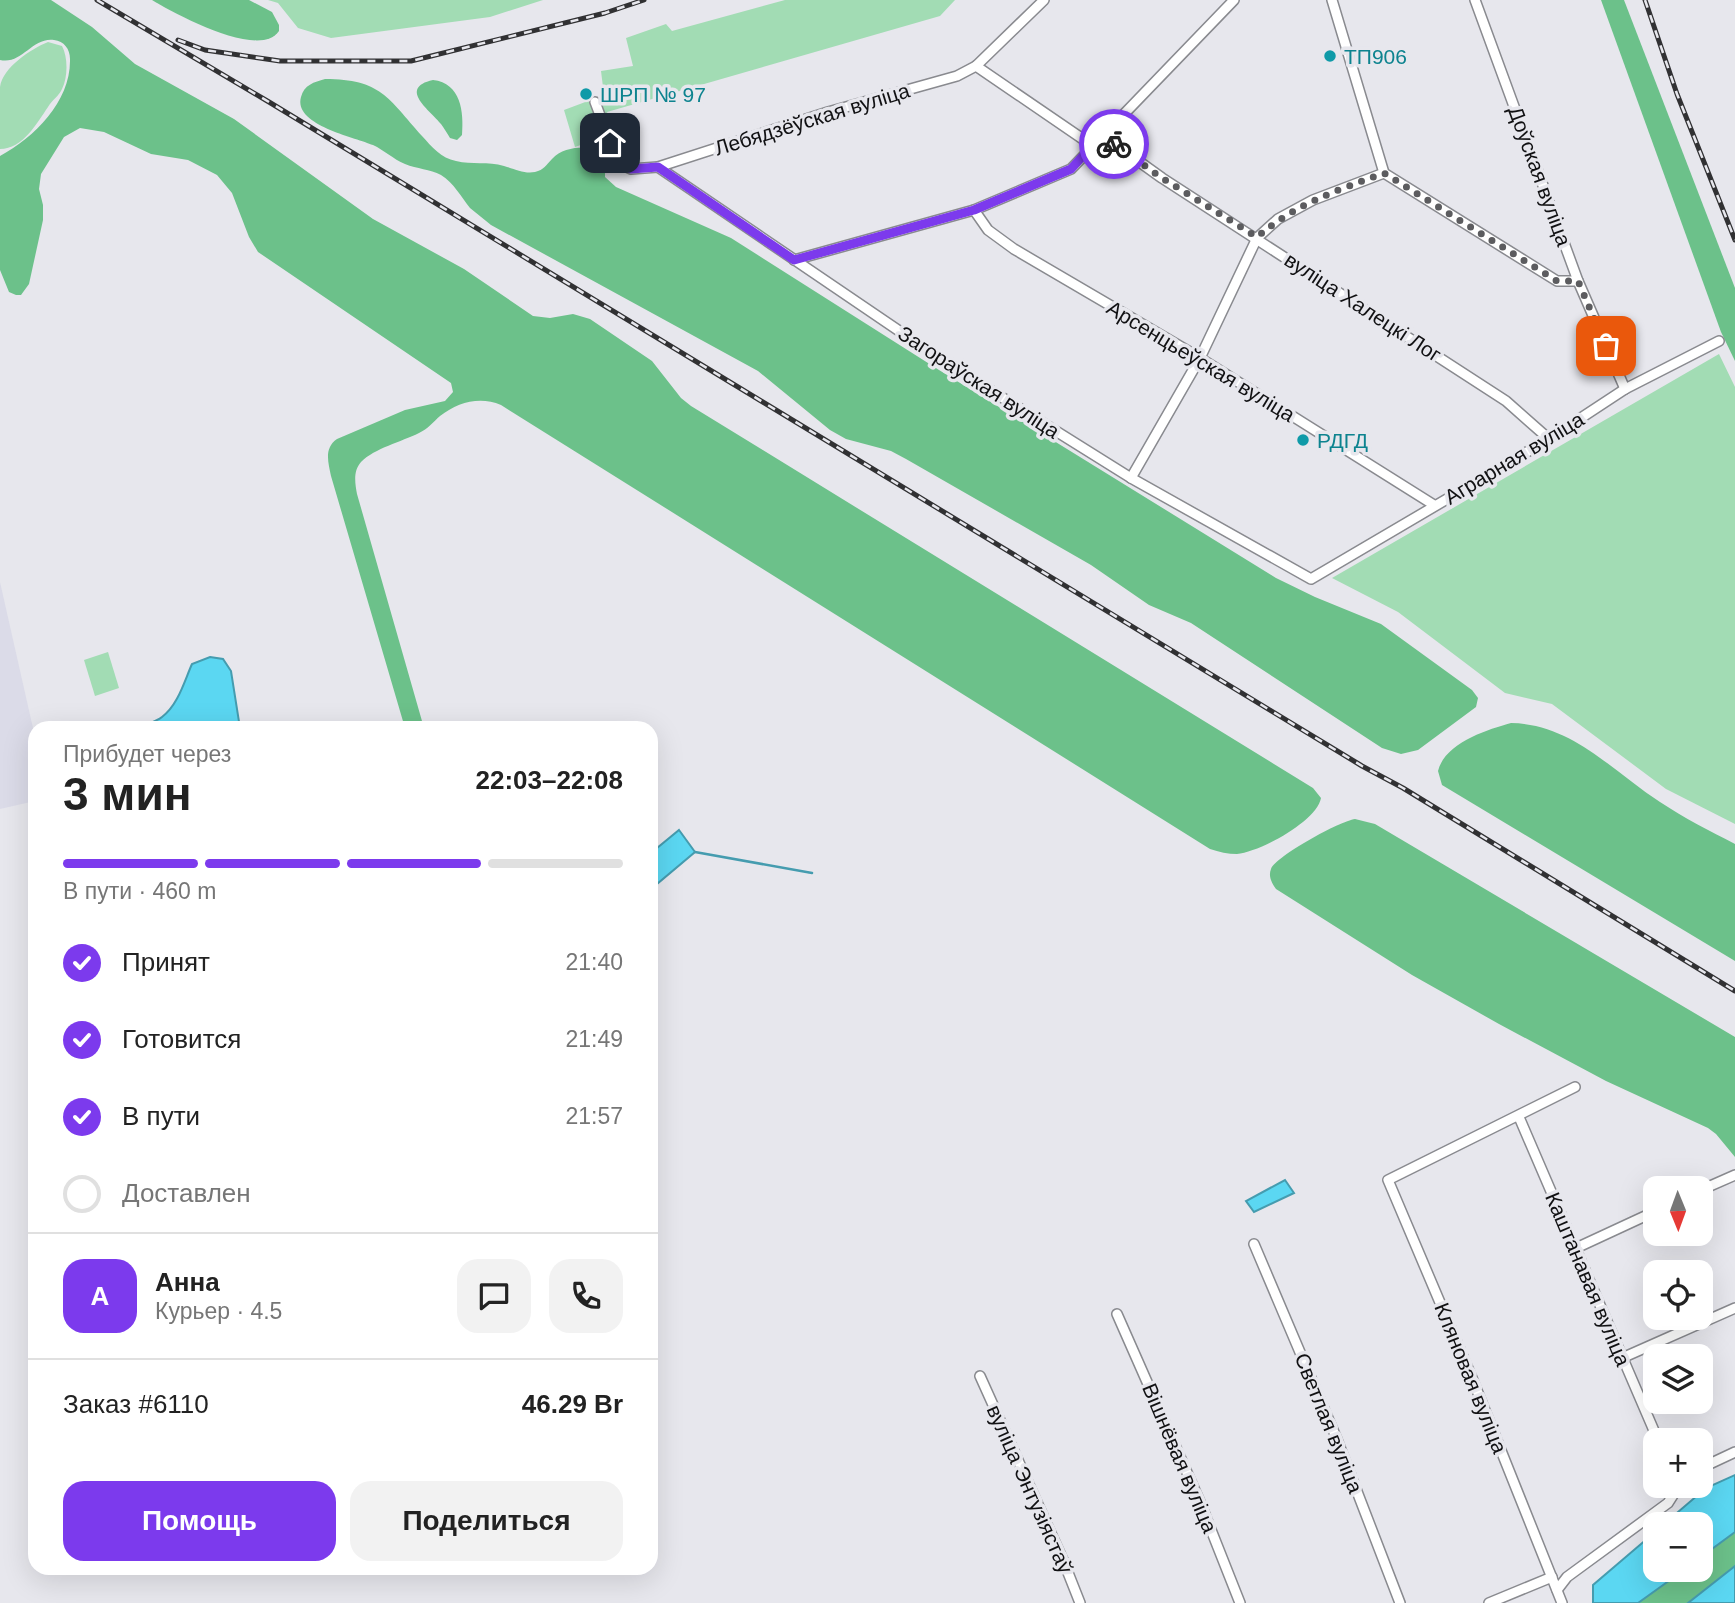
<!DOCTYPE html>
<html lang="ru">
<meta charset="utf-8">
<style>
:root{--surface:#fff;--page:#f2f2f2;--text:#222;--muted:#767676;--line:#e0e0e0;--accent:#7c3aed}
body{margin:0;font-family:Arial,sans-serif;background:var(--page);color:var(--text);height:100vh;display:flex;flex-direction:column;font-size:26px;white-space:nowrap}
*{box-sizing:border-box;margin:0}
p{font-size:23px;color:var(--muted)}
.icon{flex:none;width:38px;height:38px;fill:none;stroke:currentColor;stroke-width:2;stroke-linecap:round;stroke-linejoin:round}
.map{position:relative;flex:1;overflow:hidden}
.sheet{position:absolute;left:28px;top:721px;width:630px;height:854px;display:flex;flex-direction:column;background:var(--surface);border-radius:21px;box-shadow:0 7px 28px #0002}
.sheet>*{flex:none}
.needle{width:46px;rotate:179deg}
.fabs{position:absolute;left:1643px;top:1176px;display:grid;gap:14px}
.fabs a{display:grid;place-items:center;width:70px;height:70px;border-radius:14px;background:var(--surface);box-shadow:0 7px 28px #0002;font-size:35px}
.pin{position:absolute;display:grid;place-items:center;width:60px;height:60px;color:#fff;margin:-30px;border-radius:14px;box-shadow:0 4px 10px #0006}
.courier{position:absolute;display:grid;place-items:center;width:70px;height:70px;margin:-35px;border:5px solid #7c3aed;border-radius:50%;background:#fff;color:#222;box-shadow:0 2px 9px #0007}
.headline em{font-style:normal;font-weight:700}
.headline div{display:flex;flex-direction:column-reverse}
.headline{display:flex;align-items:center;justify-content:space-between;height:119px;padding:0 35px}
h1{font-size:46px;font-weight:700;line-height:52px}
.bar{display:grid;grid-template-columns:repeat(4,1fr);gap:10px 7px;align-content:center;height:84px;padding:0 35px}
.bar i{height:9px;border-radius:5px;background:var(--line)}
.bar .active{background:var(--accent)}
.bar p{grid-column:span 4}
.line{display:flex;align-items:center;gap:18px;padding:0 35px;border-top:2px solid var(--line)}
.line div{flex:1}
.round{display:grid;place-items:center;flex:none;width:74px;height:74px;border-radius:21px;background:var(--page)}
ol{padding:0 35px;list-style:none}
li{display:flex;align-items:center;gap:21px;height:77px}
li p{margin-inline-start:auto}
li .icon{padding:7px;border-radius:50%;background:var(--accent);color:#fff;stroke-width:4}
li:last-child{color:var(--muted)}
li i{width:38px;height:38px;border:4px solid var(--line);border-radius:50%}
.action{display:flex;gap:14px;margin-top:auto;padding:14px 35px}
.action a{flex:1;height:80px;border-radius:21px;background:var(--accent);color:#fff;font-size:28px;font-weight:700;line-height:80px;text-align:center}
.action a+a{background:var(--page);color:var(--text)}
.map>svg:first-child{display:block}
.built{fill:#dbdbe8}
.green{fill:#a2dcb4}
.forest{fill:#6cc18a}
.water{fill:#5bd7f2;stroke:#459caf;stroke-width:2}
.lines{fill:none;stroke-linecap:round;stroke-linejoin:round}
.stream{stroke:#459caf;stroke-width:2.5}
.minor-casing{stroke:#898a8f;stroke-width:12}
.minor{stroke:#fff;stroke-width:9}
.rail-casing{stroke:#313133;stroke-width:5}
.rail{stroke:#e7e7ed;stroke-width:2.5;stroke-dasharray:8;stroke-linecap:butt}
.done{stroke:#5c5c5f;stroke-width:7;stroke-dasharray:0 12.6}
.route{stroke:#7c3aed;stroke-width:9}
.culture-dot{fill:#0f9aa8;stroke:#e7e7ed;stroke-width:2.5}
.labels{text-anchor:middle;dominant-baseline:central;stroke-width:7;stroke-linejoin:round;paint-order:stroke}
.culture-label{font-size:21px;fill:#0d838f;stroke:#e7e7ed;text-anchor:start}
.street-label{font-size:21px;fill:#111113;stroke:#e7e7ed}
</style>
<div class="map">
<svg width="1735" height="1603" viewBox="0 0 1735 1603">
<rect width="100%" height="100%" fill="#e7e7ed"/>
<!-- built -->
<polygon class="built" points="0,582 35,737 35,801 0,809"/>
<!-- green -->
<g class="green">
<polygon points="268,0 543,0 490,17 331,38 298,28 278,3"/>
<polygon points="785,0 955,0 940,16 607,112 615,133 575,147 564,110 604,95 601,71 633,66 626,38 666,24 672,31"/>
<path d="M 48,42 L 62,46 C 68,57 68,77 62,89 C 59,96 52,100 48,107 C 37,123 23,149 0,149 C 0,129 0,106 0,87 C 3,67 31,49 48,42 Z"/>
<polygon points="1719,354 1735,387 1735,824 1666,789 1552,704 1505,693 1398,612 1332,578"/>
<polygon points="108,652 119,688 95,696 84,660"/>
</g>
<!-- forest -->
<g class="forest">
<path d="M 0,0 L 51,0 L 92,27 L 135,64 L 234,119 L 373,219 L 464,269 L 533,316 L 550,318 L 573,314 L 590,319 L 652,361 L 681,398 L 691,406 L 1313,788 L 1321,798 C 1317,821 1260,852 1237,854 C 1228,854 1219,852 1210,849 L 501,405 C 480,396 458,402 440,416 C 433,422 428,429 419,433 C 401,442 375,448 361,462 C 353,471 355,483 357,494 L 424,728 L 405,728 L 331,476 C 328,462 324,448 337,439 L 405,410 L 445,401 L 453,392 L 451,383 L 258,252 L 249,237 L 232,193 L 217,175 L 188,160 L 151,154 L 104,132 L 80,128 L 64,137 L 41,174 L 39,189 L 43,205 L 43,220 L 29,284 L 21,295 L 16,295 L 9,292 L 0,270 L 0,156 C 35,137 71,101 70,59 C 70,49 64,41 54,40 C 32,37 22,65 0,60 Z"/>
<path d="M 152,0 L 249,0 L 272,12 L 279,25 L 279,31 C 260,60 175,14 152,0 Z"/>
<polygon points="1601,0 1624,0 1735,288 1735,361 1721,332"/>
<path d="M 325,79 C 381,79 388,98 422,136 C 432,147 441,158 456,161 C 472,165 488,161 504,166 C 515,169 524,174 535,172 C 544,170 546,165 552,159 C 563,147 583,146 597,149 L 605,159 L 605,177 L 616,187 L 731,238 L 939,370 L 1276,578 L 1315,597 L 1381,624 L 1472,690 L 1478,698 L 1476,707 L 1418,750 L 1401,754 L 1382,748 L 1191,623 L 1149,605 L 1091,565 L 906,459 L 891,451 L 846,439 L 830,430 L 758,371 L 491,225 C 484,219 477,214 470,208 C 461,197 454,183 441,175 C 430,169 417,169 405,164 C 393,159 384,150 373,145 C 355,137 293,125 301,97 C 304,85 314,82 325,79 Z"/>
<path d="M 433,80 C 461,83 464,112 462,135 L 457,140 L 450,138 C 447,133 444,128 441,124 C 431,111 397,88 433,80 Z"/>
<path d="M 1511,723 C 1572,724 1611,770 1660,802 C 1684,818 1710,831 1735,844 L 1735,961 L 1442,785 L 1438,771 C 1445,743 1486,730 1511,723 Z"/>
<path d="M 1355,819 L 1375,824 L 1735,1037 L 1735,1157 L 1716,1134 L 1708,1128 L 1606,1081 L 1499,1024 L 1412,975 L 1276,889 C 1272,883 1268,877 1271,869 C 1276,856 1340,821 1355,819 Z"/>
<polygon points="1735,1532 1735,1566 1688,1603 1638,1603 1684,1570 1701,1570 1701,1557"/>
</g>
<!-- water -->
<g class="water">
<path d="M 210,657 L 223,659 L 231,671 L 240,728 L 137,728 C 145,723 155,723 162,717 C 178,705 184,682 192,664 Z"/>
<polygon points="679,830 695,852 651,889 651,853"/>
<polygon points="1285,1180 1294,1193 1254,1212 1246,1201"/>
<polygon points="1735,1475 1735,1532 1701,1557 1701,1524 1664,1524 1706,1488"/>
<polygon points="1655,1532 1656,1570 1684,1570 1638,1603 1593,1603 1593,1585"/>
<polygon points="1735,1566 1735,1603 1688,1603"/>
</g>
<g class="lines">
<!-- stream -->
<polyline class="stream" points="695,852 812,873"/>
<!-- minor casing -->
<g class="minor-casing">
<g id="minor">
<polyline points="1332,0 1384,173 1557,281 1578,281"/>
<polyline points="1475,0 1578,281 1625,389"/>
<polyline points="976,66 1093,146"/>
<polyline points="595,102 618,163 631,169 658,167 828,112 957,76 976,66 1044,0"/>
<polyline points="1102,135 1162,178 1506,401 1549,439"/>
<polyline points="658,167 939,358 1131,478 1311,579 1549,439 1625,389 1719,341"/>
<polyline points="974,210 988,230 1014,249 1200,358 1434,505"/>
<polyline points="794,260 974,210 1071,169 1234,0"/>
<polyline points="1131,478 1200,358 1257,238 1278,219 1313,200 1384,173"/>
<polyline points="1519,1117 1658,1440"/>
<polyline points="1701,1190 1735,1175"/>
<polyline points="1254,1244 1336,1437 1400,1603"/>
<polyline points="1574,1249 1656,1211"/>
<polyline points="1117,1314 1200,1502 1240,1603"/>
<polyline points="1622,1358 1735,1308"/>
<polyline points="980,1376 1063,1560 1080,1603"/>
<polyline points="1701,1468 1735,1452"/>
<polyline points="1557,1590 1567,1577 1668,1503 1675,1492 1675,1486"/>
<polyline points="1489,1603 1552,1577"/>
<polyline points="1562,1603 1472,1378 1388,1180 1575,1087"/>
</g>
</g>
<!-- minor -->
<use href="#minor" class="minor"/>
<!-- rail casing -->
<g class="rail-casing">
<g id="rail">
<polyline points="97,0 269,102 1362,766 1403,788 1735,991"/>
<polyline points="1645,0 1677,94 1735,240"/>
<polyline points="178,40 205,50 280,61 411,61 605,13 644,0"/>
</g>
</g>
<!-- rail -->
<use href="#rail" class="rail"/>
</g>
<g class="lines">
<!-- done -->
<path class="done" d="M 1114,144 L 1162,178 L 1257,237 C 1297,203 1336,191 1384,173 L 1557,281 L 1578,281 L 1606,346"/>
<!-- route -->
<polyline class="route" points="610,143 618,163 631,169 658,167 794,260 974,210 1071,169 1102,135 1114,144"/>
</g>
<!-- markers -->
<g class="culture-dot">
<circle cx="1330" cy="56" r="7"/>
<circle cx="586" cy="94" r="7"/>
<circle cx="1303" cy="440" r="7"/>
</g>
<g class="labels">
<!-- culture labels -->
<g class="culture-label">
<text x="1344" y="56">ТП906</text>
<text x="600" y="94">ШРП № 97</text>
<text x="1317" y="440">РДГД</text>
</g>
<!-- street labels -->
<g class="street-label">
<text transform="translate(812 119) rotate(-17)">Лебядзёўская вуліца</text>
<text transform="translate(1540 176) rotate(70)">Доўская вуліца</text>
<text transform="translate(1363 307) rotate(33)">вуліца Халецкі Лог</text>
<text transform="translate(1201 361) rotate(31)">Арсенцьеўская вуліца</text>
<text transform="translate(979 382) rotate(33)">Загораўская вуліца</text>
<text transform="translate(1514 458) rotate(-31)">Аграрная вуліца</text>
<text transform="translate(1588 1279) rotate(67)">Каштанавая вуліца</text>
<text transform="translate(1471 1378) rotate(68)">Кляновая вуліца</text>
<text transform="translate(1329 1423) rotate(68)">Светлая вуліца</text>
<text transform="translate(1180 1458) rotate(67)">Вішнёвая вуліца</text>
<text transform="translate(1030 1489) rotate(66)">вуліца Энтузіястаў</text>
</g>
</g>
</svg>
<div class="fabs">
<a><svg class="needle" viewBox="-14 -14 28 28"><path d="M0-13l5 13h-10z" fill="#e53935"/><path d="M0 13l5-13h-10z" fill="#767676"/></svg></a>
<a><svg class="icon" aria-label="locate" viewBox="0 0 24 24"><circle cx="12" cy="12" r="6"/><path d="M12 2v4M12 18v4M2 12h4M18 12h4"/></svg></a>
<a><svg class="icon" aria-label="layers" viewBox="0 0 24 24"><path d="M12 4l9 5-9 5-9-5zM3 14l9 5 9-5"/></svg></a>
<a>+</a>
<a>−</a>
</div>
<div class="pin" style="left:1606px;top:346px;background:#ea580c"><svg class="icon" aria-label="bag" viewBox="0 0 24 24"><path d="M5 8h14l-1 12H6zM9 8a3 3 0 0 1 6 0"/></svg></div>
<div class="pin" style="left:610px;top:143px;background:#1f2937"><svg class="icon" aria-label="home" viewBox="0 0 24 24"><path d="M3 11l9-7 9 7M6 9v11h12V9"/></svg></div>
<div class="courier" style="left:1114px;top:144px"><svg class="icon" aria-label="bike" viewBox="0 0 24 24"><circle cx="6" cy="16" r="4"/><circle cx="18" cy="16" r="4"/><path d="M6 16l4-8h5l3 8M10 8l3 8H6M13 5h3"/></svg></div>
<section class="sheet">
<div class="headline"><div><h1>3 мин</h1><p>Прибудет через</p></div><em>22:03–22:08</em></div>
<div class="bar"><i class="active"></i><i class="active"></i><i class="active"></i><i></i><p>В пути · 460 m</p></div>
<ol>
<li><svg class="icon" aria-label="check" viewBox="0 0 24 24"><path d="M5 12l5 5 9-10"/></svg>Принят<p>21:40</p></li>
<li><svg class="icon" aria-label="check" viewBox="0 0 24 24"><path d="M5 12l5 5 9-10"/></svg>Готовится<p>21:49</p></li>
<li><svg class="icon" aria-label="check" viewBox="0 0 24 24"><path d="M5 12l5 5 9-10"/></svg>В пути<p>21:57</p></li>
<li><i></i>Доставлен</li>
</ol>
<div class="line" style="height:126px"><b class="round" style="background:var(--accent);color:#fff">А</b><div><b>Анна</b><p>Курьер · 4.5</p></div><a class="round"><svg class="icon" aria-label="chat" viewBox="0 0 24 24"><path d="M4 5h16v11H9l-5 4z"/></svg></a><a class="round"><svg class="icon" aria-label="phone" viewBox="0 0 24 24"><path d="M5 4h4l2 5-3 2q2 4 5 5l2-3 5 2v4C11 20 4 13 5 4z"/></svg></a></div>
<div class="line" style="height:91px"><div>Заказ #6110</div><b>46.29 Br</b></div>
<div class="action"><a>Помощь</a><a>Поделиться</a></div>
</section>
</div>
